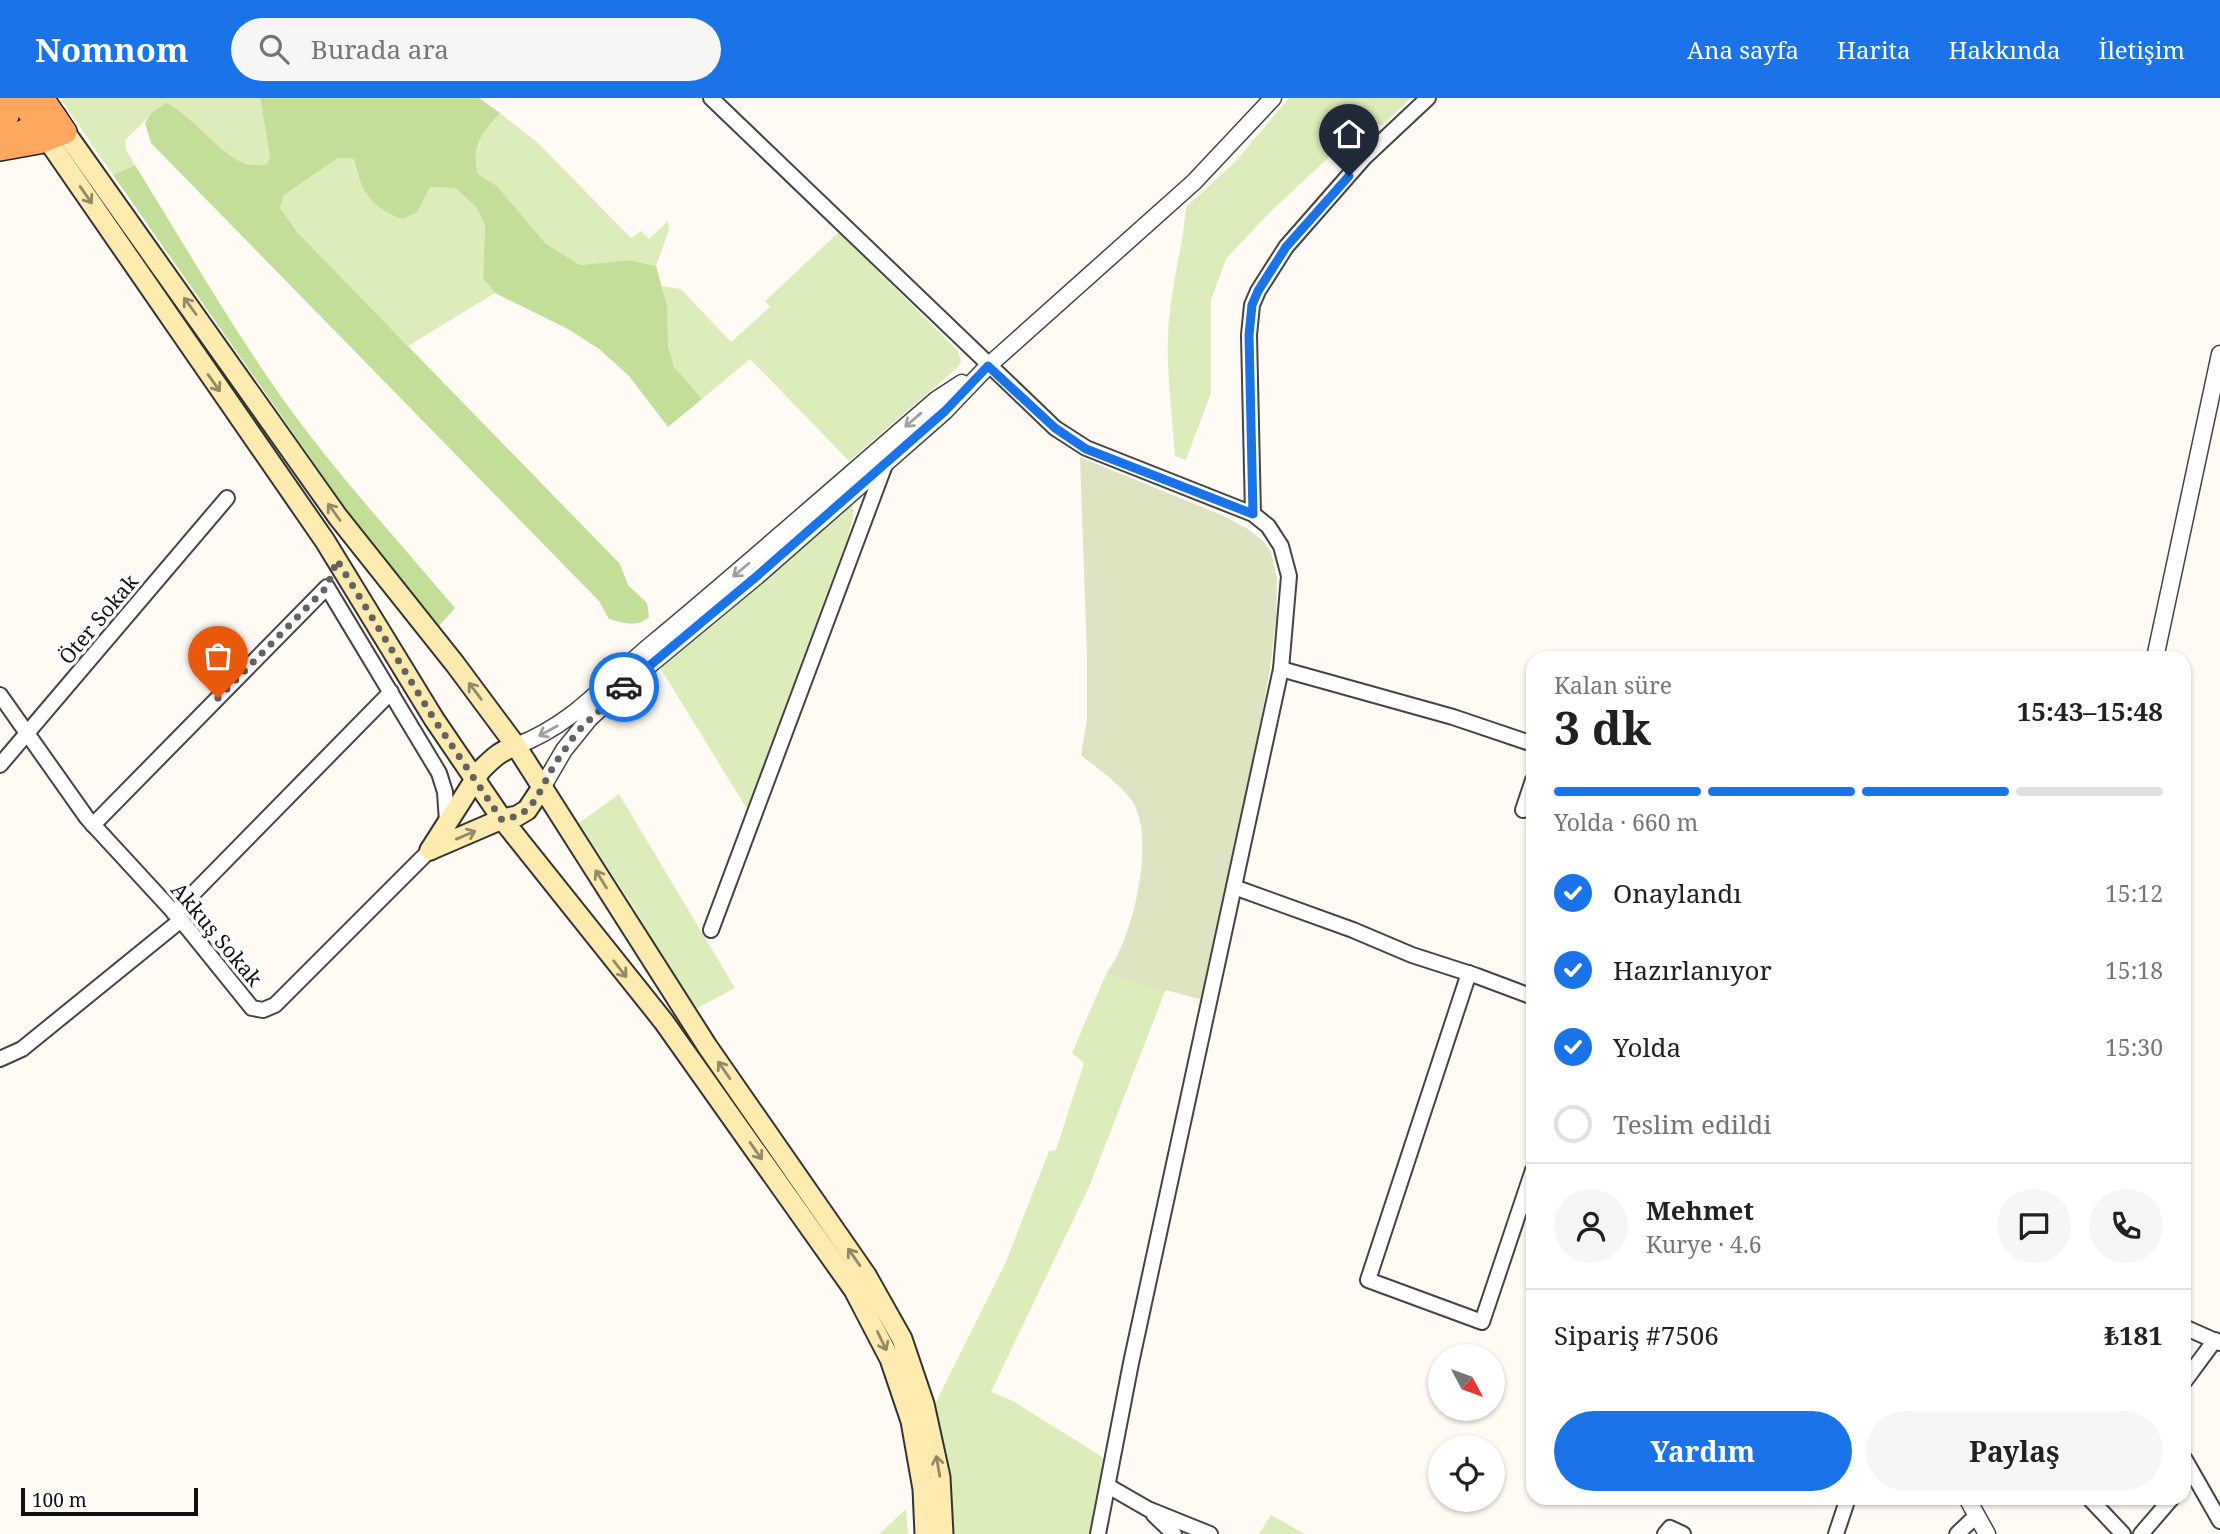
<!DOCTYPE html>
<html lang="tr">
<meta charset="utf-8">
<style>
:root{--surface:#fff;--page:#f6f6f6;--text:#202124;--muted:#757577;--line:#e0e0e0;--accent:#1a73e8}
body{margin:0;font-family:"Noto Serif",serif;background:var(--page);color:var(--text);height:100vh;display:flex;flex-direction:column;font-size:26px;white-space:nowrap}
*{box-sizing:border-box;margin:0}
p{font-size:23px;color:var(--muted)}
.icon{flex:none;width:38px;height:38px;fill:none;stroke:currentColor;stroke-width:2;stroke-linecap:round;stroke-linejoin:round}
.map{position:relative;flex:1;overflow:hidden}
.side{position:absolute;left:1526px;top:553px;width:665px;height:854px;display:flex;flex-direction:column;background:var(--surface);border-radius:21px;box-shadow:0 2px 5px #0004}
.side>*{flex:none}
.needle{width:46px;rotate:131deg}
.tools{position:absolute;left:1428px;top:1246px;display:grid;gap:14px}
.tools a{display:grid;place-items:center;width:77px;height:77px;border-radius:50%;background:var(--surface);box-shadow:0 2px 5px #0004;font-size:35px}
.scale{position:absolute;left:21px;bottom:18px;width:177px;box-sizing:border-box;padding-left:7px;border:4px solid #111;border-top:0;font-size:19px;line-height:24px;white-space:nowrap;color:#111;-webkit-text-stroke:5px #fff;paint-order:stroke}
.pin{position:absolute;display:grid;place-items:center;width:60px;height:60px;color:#fff;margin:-72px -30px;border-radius:50% 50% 50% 0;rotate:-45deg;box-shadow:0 0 7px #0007}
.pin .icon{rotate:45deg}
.courier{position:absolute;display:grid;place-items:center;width:70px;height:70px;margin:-35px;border:5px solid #1a73e8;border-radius:50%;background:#fff;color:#222;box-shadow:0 2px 9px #0007}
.overview em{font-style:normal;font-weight:700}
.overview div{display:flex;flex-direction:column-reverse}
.overview{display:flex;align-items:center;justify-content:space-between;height:119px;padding:0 28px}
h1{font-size:46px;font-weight:700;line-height:52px}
.bar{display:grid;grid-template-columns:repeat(4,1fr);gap:10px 7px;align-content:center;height:84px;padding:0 28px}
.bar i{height:9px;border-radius:5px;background:var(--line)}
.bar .on{background:var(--accent)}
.bar p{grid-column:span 4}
.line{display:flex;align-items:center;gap:18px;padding:0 28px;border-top:2px solid var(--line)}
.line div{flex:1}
.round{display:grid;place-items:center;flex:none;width:74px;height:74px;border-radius:37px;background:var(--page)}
ol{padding:0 28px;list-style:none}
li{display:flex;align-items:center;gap:21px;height:77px}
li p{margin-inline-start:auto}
li .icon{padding:7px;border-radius:50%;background:var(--accent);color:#fff;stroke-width:4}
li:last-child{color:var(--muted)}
li i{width:38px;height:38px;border:4px solid var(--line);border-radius:50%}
.primary-button{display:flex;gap:14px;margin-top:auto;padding:14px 28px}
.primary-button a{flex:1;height:80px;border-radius:42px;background:var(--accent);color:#fff;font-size:28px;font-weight:700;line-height:80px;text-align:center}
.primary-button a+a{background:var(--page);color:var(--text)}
header{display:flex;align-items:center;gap:42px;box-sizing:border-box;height:98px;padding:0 35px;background:var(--accent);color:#fff}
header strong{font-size:33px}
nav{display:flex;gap:38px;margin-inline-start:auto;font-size:24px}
.search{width:490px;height:63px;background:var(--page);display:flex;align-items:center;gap:18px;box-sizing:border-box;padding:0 24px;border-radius:38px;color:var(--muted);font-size:26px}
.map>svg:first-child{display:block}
.green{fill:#dcedbb}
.forest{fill:#c2de99}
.cemetery{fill:#dee4c2}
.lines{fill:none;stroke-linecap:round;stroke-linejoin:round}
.minor-casing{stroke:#444;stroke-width:18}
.tertiary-casing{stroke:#444;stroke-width:19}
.secondary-casing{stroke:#333;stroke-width:23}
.trunk-casing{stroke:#222;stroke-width:26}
.minor{stroke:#fff;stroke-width:14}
.tertiary{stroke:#fff;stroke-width:16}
.secondary{stroke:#ffebaf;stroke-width:19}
.trunk{stroke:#fda85e;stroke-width:23}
.oneway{stroke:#948968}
.oneway2{stroke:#a0a0a0}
.done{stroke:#646360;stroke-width:7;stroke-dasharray:0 12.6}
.route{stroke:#1a73e8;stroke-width:9}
.labels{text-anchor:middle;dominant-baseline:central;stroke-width:7;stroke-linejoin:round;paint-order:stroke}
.street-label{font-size:21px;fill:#111;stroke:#fff}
</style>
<header>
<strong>Nomnom</strong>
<div class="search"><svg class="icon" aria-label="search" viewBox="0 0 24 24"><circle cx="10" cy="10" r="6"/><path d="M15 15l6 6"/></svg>Burada ara</div>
<nav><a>Ana sayfa</a><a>Harita</a><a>Hakkında</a><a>İletişim</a></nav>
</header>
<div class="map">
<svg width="2220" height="1436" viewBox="0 0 2220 1436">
<rect width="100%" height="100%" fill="#fffbf4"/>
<!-- green -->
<g class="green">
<path d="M 60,0 L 260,0 L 270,59 L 266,67 L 246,67 L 152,14 C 145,25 134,32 125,43 L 126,52 L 135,67 L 113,77 Z"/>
<path d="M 1289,0 L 1411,0 L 1382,28 L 1368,23 L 1270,114 L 1226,161 L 1211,202 L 1211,295 L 1186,362 L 1175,358 C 1172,314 1165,266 1169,222 C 1172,184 1183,147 1186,109 L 1236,63 Z"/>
<path d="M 500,15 L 538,45 L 631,140 L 641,133 L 649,141 L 668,123 L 669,132 L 656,168 L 629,162 L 580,167 L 546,146 L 497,88 L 478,76 C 471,47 482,37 500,15 Z"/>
<polygon points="338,60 354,61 358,79 417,114 429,89 455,90 476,109 485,127 483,180 495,195 408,248 298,135 280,110 284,97"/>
<path d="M 839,134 L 958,253 L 961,263 L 958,269 L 849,363 L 750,261 L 702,301 C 693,291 679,279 673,266 C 664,243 668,214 662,188 L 681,191 L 731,244 L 770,209 L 765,203 Z"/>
<polygon points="848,406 852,407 854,413 848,439 747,711 659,568"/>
<polygon points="619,696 735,890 694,912 634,810 579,725"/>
<polygon points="1106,876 1166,891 1089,1089 991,1294 1013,1303 1104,1360 1090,1436 954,1436 954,1426 935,1306 1005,1166 1049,1053 1056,1052 1084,965 1072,955"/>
<polygon points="906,1411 908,1436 879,1436"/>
<polygon points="1271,1417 1305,1436 1259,1436"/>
</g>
<!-- forest -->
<g class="forest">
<path d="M 260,0 L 479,0 L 500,15 C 482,36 471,47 478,76 L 497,88 L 546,146 L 580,167 L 629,162 L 656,168 L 667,208 L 668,248 L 674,269 L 702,301 L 668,329 L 629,278 L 599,251 L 568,231 L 495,195 L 483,180 L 485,127 L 476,109 L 455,90 L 430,89 L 417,114 L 402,121 C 370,109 361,93 354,61 L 338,60 L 284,97 L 280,110 L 298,135 L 620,466 L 628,487 L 647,505 L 649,519 C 636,530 625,525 609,521 L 599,503 L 151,45 L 145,25 L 152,14 L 167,5 C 195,21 217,53 243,65 C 249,68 259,67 266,67 L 270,59 Z"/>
<path d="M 135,67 C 183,144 228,223 280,297 C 333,372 396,440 455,510 L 439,528 L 354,422 L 113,77 Z"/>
</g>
<!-- cemetery -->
<path class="cemetery" d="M 1080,359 L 1224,418 L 1248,431 L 1262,442 L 1271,454 L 1277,480 L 1276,520 L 1270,571 L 1248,691 L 1203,902 L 1106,876 C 1112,867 1118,857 1122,847 C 1137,812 1155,732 1130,700 C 1117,684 1097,670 1081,657 L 1087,621 L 1087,561 Z"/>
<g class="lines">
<!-- minor casing -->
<g class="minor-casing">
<g id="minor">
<polyline points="711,0 1055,330 1086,350 1253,416 1268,428 1281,448 1289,478 1281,571 1131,1265 1098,1436"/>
<polyline points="1253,416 1249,237 1252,207 1258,193 1286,149 1364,60 1428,0"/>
<polyline points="1281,571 1453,619 1533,646"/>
<polyline points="0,597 87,720 181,822 252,910 263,912 275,907 430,752"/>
<polyline points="0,667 227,400"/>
<polyline points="1523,712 1533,682"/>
<polyline points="93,727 327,489 439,675 445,694 447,724"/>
<polyline points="1234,789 1353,832 1412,857 1477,878 1533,899"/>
<polyline points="174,815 391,594"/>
<polyline points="711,832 886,364"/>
<polyline points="1469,875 1368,1182 1482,1224 1533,1072"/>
<polyline points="0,961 22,951 181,822"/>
<polyline points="2184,1229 2220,1245"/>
<polyline points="2184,1284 2215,1242"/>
<polyline points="2184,1360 2220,1423"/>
<polyline points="1108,1388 1148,1411 1210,1436"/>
<polyline points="2089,1400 2123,1436"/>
<polyline points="1154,1417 1174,1436"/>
<polyline points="1665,1436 1670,1430 1683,1436"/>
<polyline points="1836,1436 1848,1400"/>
<polyline points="1957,1436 1976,1418"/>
<polyline points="2141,1436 2172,1400"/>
</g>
</g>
<!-- tertiary casing -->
<g class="tertiary-casing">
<g id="tertiary">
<polyline points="2155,560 2220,256"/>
<path d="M 516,648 C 574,626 604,586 651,547 C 747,467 841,384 936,302 L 962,285"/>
<polyline points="543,688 564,652 589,621 629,584 757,478 945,313 988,268 1194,84 1273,0"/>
<polyline points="1967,1400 1987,1436"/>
</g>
</g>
<!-- secondary casing -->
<g class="secondary-casing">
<g id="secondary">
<polyline points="65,34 338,419 455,566 516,648 707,948 866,1177 902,1241 924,1306 940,1379 943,1436"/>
<polyline points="47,41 325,443 434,621 502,721 664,924 854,1192 890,1261 911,1323 923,1391 925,1436"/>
<path d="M 430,752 L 481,672 C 492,661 501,652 516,648"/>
<polyline points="430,752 502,721 517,718 527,712 543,688"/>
</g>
</g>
<!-- trunk casing -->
<g class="trunk-casing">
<g id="trunk">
<polyline points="20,0 45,38"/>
<polyline points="0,33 7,18 11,0"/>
<polyline points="1,44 55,19"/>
<polyline points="0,51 39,44 65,34 42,0"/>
</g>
</g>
<!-- minor -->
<use href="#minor" class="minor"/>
<!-- tertiary -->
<use href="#tertiary" class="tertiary"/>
<!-- secondary -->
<use href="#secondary" class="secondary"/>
<!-- trunk -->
<use href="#trunk" class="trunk"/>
</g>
<!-- one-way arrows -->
<defs><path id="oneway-shaft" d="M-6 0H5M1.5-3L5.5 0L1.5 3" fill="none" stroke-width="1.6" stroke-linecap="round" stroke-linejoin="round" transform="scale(1.75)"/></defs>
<g class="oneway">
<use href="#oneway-shaft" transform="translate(86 97) rotate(55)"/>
<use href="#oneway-shaft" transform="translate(190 208) rotate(-126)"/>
<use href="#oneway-shaft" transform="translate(214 285) rotate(55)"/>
<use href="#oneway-shaft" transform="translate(334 414) rotate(-126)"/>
<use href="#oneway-shaft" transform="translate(475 593) rotate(-127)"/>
<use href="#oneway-shaft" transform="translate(466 737) rotate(-23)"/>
<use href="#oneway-shaft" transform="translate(601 781) rotate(-122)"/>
<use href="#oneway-shaft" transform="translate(620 871) rotate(52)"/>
<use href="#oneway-shaft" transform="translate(724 972) rotate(-125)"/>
<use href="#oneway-shaft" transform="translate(756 1053) rotate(55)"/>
<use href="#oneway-shaft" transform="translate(854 1159) rotate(-125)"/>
<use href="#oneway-shaft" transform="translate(882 1243) rotate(64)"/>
<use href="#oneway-shaft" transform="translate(938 1368) rotate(-100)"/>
</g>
<g class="oneway2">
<use href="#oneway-shaft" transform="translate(913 322) rotate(139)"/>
<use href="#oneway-shaft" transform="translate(741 472) rotate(140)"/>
<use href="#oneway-shaft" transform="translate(548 633) rotate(151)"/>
</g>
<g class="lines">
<!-- done -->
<polyline class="done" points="218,600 327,489 337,462 434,621 502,722 517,718 527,712 536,701 554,667 577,634 624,589"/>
<!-- route -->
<polyline class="route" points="624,589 757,478 945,313 988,268 1055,330 1086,351 1253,416 1249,237 1252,207 1258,193 1286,149 1349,78"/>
</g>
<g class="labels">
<!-- street labels -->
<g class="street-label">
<text transform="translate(98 521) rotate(-50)">Öter Sokak</text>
<text transform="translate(217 836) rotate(50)">Akkuş Sokak</text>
</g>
</g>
</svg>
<div class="tools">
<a><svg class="needle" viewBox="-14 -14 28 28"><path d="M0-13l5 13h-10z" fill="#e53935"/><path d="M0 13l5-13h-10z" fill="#757577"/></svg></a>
<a><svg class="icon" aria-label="locate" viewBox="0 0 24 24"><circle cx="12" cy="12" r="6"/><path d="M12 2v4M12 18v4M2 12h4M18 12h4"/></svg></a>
</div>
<div class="scale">100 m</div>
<div class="pin" style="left:218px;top:600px;background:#ea580c"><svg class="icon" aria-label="bag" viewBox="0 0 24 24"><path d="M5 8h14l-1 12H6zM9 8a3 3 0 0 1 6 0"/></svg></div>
<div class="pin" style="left:1349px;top:78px;background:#1f2937"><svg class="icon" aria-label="home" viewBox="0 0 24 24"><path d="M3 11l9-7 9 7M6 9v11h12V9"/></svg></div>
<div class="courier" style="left:624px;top:589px"><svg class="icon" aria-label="car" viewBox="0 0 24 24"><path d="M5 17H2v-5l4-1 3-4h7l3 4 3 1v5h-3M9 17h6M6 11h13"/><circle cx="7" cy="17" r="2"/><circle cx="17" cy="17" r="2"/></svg></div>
<section class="side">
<div class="overview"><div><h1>3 dk</h1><p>Kalan süre</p></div><em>15:43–15:48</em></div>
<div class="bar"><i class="on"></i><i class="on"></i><i class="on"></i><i></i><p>Yolda · 660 m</p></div>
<ol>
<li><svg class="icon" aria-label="check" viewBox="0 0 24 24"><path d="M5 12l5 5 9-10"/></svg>Onaylandı<p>15:12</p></li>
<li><svg class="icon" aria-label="check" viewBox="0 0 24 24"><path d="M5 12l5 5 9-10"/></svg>Hazırlanıyor<p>15:18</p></li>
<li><svg class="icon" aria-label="check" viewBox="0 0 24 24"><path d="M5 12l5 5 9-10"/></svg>Yolda<p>15:30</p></li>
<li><i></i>Teslim edildi</li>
</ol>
<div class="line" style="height:126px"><a class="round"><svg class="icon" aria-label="person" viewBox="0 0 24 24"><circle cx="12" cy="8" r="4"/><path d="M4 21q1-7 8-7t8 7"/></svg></a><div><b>Mehmet</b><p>Kurye · 4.6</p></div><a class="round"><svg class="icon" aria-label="chat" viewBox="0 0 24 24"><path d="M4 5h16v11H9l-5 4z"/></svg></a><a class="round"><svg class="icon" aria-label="phone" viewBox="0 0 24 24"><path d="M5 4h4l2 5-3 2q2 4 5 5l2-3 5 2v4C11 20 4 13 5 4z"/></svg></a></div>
<div class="line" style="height:91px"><div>Sipariş #7506</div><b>₺181</b></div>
<div class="primary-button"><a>Yardım</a><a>Paylaş</a></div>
</section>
</div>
